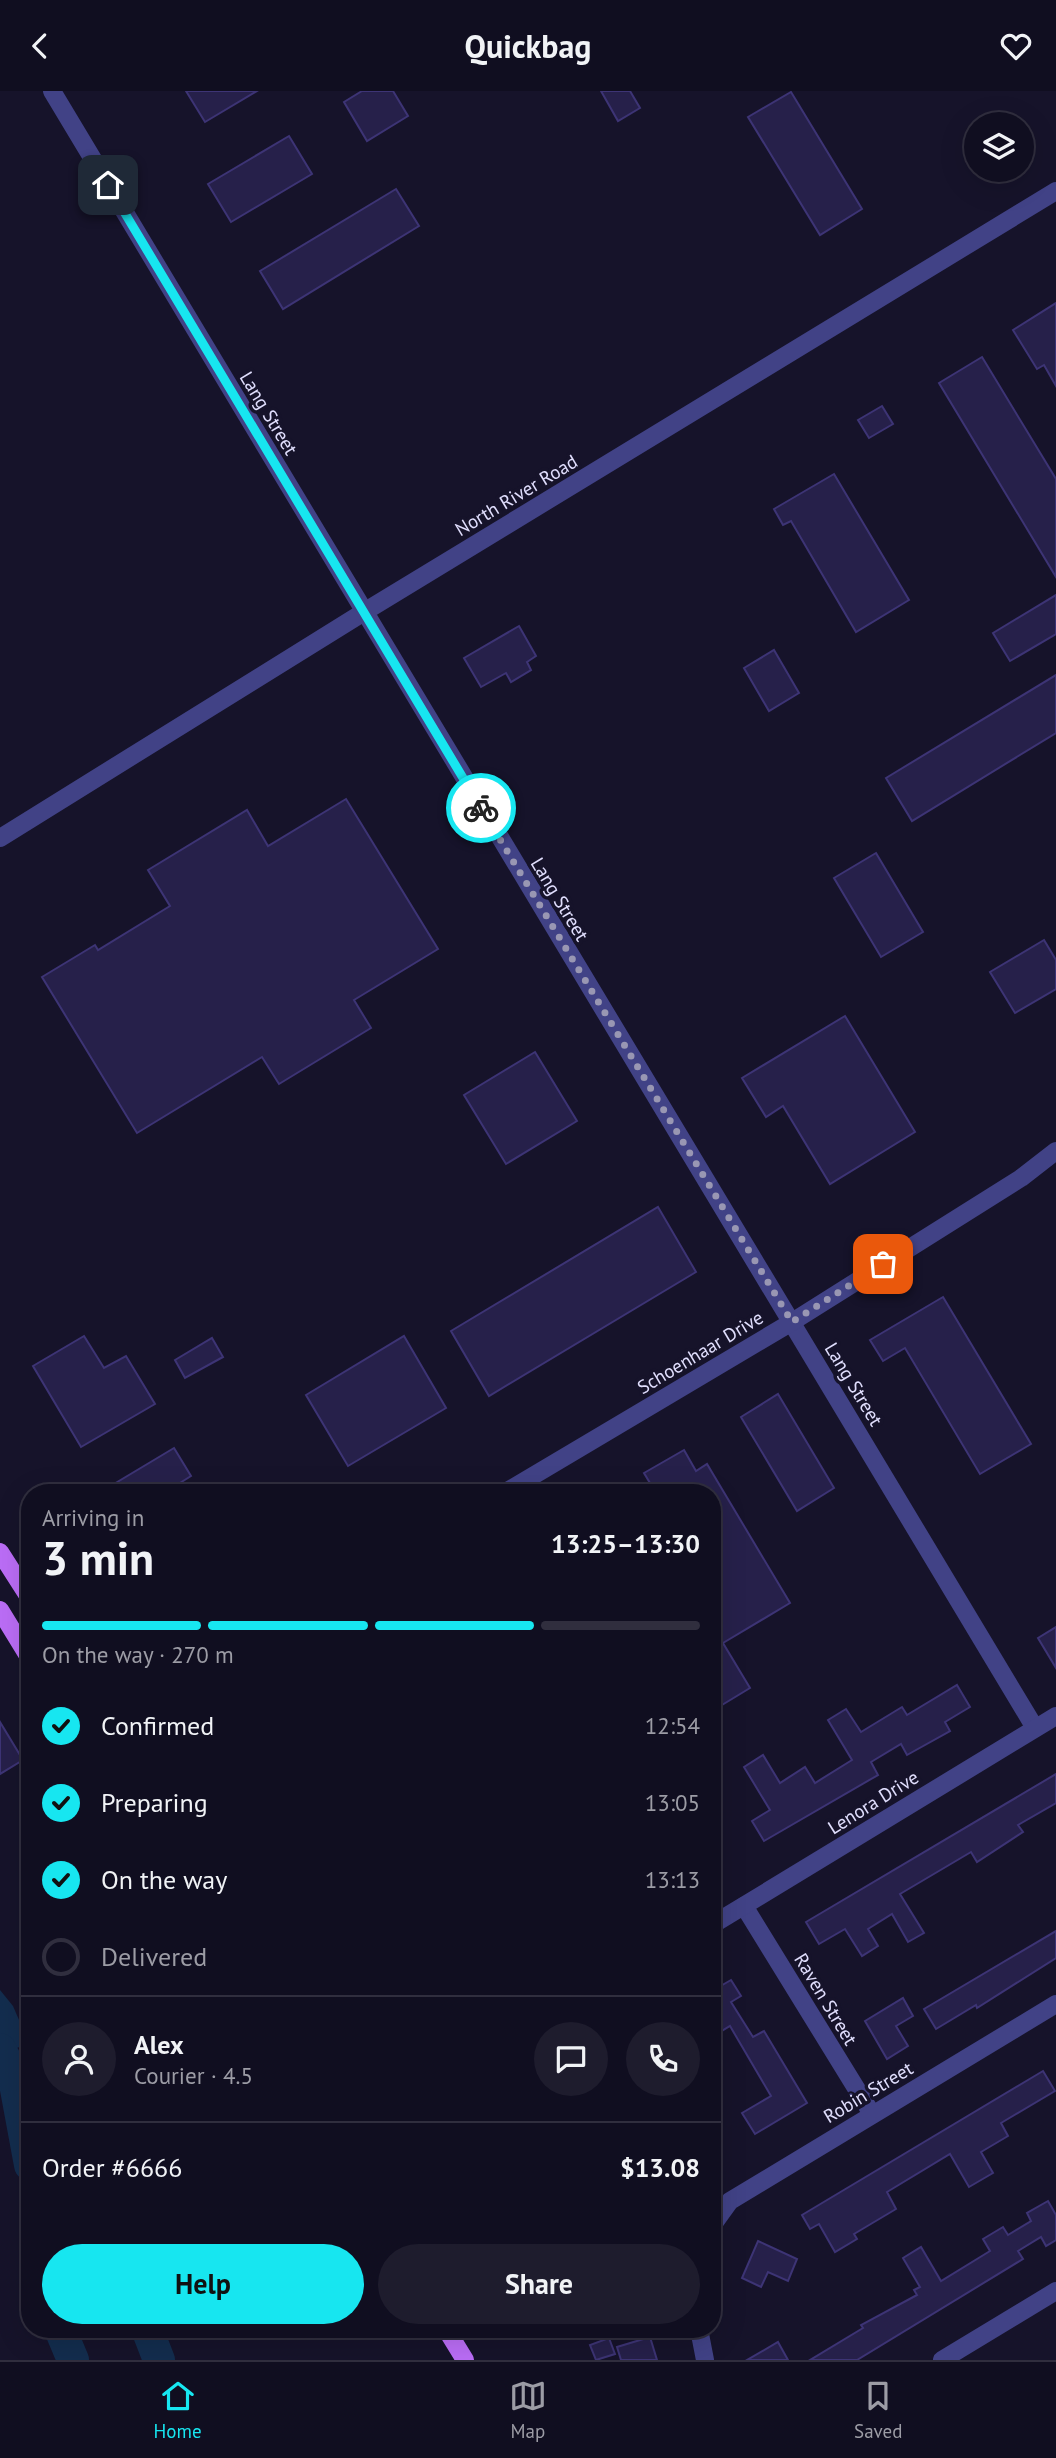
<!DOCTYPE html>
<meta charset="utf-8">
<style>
:root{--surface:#100e20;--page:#1e1c2d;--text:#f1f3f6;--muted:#9c9ca5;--line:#302e3e;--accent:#17e6f0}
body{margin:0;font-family:"PT Sans",sans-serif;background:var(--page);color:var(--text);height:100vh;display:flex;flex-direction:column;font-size:26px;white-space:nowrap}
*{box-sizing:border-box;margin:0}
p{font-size:23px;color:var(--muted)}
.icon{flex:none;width:38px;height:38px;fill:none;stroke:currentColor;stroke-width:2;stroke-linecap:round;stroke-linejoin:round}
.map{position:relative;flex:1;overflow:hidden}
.details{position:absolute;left:21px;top:1393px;width:700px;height:854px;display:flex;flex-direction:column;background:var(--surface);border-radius:28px;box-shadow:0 7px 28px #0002,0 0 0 2px var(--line)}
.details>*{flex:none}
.buttons{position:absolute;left:964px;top:21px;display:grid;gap:14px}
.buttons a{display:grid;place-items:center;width:70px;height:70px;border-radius:50%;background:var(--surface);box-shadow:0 7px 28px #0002,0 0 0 2px var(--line);font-size:35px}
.pin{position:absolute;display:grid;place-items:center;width:60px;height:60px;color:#fff;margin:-30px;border-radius:14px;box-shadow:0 4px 10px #0006}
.courier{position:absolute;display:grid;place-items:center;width:70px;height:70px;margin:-35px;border:5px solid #17e6f0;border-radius:50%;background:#fff;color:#222;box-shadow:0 2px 9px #0007}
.summary em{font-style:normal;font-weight:600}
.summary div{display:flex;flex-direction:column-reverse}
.summary{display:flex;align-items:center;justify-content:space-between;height:119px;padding:0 21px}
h1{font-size:46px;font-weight:600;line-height:52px}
.bar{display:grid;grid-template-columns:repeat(4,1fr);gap:10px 7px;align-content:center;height:84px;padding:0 21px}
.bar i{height:9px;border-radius:5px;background:var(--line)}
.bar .active{background:var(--accent)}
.bar p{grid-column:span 4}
.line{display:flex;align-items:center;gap:18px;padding:0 21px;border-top:2px solid var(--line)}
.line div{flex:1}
.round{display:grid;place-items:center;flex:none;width:74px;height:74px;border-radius:37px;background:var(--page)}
ol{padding:0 21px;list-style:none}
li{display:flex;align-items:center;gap:21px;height:77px}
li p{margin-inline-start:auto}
li .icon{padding:7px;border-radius:50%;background:var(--accent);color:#111;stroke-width:4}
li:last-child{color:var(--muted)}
li i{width:38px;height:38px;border:4px solid var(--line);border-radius:50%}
.action{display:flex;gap:14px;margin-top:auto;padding:14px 21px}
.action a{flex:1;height:80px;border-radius:42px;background:var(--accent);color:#111;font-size:28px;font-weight:600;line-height:80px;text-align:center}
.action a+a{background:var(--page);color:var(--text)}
header{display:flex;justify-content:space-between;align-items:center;height:91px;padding:0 21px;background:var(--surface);font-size:32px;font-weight:600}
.menu{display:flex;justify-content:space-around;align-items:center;height:98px;border-top:2px solid var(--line);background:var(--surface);font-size:19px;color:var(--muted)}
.menu a{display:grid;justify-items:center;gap:4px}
.menu .active{color:var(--accent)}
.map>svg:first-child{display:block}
.water{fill:#132d4e}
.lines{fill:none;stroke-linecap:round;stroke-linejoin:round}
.river{stroke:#132d4e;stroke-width:32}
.building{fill:#26204a;stroke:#3d3475;stroke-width:2}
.minor{stroke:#414286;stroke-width:18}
.major{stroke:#bb6df6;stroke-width:18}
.done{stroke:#9997b3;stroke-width:7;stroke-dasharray:0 12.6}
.route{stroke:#17e6f0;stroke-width:9}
.labels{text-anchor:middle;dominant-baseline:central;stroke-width:7;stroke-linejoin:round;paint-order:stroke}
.street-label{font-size:19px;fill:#e0defd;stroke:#16132a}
</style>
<header><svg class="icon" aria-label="back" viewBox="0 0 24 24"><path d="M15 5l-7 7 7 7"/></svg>Quickbag<svg class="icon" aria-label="heart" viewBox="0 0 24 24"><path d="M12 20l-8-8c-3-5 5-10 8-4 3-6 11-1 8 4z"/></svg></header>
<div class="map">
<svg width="1056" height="2269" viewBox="0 0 1056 2269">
<rect width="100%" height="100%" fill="#16132a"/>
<!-- water -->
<polygon class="water" points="0,1899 13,1915 29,1952 0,1964"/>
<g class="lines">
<!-- river -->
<g class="river">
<polyline points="0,1958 13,1982 30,2074"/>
<polyline points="60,2238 73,2269"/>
<polyline points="147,2238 159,2269"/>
</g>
</g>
<!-- building -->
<g class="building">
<polygon points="186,0 257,0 205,31"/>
<polygon points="362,0 393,0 408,25 367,50 344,11"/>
<polygon points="601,0 630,0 640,17 618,30"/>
<polygon points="791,1 862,118 820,144 748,26"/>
<polygon points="289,45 312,83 231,131 208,93"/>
<polygon points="396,98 419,135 283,218 260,180"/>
<polygon points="1056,212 1056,295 1044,274 1037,278 1013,239"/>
<polygon points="982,266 1056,388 1056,486 939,292"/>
<polygon points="882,315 893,333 869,347 858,329"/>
<polygon points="834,383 909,509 856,541 791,430 783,434 774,418"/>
<polygon points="1056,504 1056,543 1010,570 993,542"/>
<polygon points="519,535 536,565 527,571 531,579 511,591 506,582 481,596 464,567"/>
<polygon points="774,559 799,602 769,620 744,577"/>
<polygon points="1056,584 1056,642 912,730 886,687"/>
<polygon points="346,708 438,858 354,909 371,937 279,993 262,966 137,1042 42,886 95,854 98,859 170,815 148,779 247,719 268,755"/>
<polygon points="876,762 923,841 881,866 834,787"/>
<polygon points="1044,849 1056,869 1056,898 1015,922 990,881"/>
<polygon points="845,925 915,1041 830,1093 783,1015 766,1026 742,987"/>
<polygon points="535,961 577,1030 506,1073 464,1004"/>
<polygon points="658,1116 696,1181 489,1305 451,1240"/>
<polygon points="943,1206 1031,1353 980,1383 905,1257 883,1270 870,1249"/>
<polygon points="84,1245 104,1277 126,1265 155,1313 81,1356 33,1275"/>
<polygon points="404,1245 446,1317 348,1375 306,1304"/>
<polygon points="212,1247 223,1266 185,1287 175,1269"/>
<polygon points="778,1303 834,1397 797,1420 741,1326"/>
<polygon points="174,1357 191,1385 164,1402 99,1402"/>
<polygon points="684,1359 696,1380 707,1373 790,1512 723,1552 750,1597 712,1620 712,1402 656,1402 644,1382"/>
<polygon points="1056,1536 1056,1577 1038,1547"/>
<polygon points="957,1594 970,1616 945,1631 950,1640 907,1664 901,1653 871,1671 878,1684 764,1750 752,1730 770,1719 744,1676 763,1664 780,1692 805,1676 815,1692 852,1669 828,1629 846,1618 861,1641 902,1616 907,1624"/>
<polygon points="0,1631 23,1669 0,1683"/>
<polygon points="1056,1683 1056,1712 1018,1734 1023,1741 977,1771 971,1761 900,1803 924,1842 908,1851 892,1823 868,1838 878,1855 862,1865 845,1838 819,1853 806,1831"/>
<polygon points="1056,1840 1056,1867 977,1917 976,1914 936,1938 924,1918"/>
<polygon points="731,1889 741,1905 731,1911 753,1946 764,1940 807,2012 755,2043 742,2022 771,2005 730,1935 712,1946 712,1900"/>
<polygon points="903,1907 913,1925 896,1935 908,1955 887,1968 865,1930"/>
<polygon points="1043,1980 1055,2000 1001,2032 1008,2045 981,2061 993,2082 969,2096 950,2063 887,2101 896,2118 854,2143 857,2148 835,2161 819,2133 810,2138 802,2124"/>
<polygon points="1048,2110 1056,2124 1056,2149 1046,2155 1041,2146 1018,2160 1023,2168 857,2269 810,2269 863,2237 861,2234 917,2204 914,2199 920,2196 903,2167 921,2156 941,2190 990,2160 983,2148 1003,2136 1008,2144 1031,2130 1027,2122"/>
<polygon points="758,2150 797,2168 788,2190 768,2181 761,2196 742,2187"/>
<polygon points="650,2246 657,2269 621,2269 617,2256"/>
<polygon points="609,2247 615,2263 596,2269 590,2254"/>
<polygon points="778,2251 788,2269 747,2269"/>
</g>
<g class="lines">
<!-- minor -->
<g class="minor">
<polyline points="52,0 1035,1637"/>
<polyline points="0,747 364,521 1056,100"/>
<polyline points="504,1402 792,1231 1021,1087 1056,1060"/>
<polyline points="744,1815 872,2023"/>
<polyline points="712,1834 1056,1625"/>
<polyline points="712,2135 730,2110 1056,1913"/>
<polyline points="699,2238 705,2269"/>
<polyline points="942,2269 1056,2200"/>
</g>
<!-- major -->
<g class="major">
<polyline points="0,1461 30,1508"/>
<polyline points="0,1519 30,1568"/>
<polyline points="446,2238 465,2269"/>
</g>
</g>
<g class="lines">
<!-- done -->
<polyline class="done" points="481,717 792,1231 883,1173"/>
<!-- route -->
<polyline class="route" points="108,94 481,717"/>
</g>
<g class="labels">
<!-- street labels -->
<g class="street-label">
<text transform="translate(269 322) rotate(59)">Lang Street</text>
<text transform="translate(516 404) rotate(-31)">North River Road</text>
<text transform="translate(560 808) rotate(59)">Lang Street</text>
<text transform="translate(700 1261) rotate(-31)">Schoenhaar Drive</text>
<text transform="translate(854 1293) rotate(59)">Lang Street</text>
<text transform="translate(873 1711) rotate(-32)">Lenora Drive</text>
<text transform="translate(826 1908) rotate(59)">Raven Street</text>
<text transform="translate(868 2001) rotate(-31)">Robin Street</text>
</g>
</g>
</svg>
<div class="buttons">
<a><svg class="icon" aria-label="layers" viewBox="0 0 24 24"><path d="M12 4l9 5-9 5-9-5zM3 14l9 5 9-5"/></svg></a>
</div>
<div class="pin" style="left:883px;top:1173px;background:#ea580c"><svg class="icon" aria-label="bag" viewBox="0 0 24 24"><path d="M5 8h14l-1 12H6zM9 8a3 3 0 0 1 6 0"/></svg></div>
<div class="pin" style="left:108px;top:94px;background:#1f2937"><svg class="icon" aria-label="home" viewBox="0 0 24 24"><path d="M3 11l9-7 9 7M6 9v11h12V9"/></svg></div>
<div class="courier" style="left:481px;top:717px"><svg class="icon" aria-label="bike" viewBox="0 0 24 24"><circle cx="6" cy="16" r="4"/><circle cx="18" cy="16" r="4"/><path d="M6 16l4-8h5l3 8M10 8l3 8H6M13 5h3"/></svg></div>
<section class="details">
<div class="summary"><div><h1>3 min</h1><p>Arriving in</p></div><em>13:25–13:30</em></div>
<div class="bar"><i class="active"></i><i class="active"></i><i class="active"></i><i></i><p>On the way · 270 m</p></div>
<ol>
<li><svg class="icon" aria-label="check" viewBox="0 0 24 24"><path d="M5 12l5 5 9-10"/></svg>Confirmed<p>12:54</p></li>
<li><svg class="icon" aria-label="check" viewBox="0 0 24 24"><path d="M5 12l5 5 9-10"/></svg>Preparing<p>13:05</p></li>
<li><svg class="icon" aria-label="check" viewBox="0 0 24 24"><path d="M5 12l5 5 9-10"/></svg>On the way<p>13:13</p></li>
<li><i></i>Delivered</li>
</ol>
<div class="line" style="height:126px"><a class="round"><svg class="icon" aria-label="person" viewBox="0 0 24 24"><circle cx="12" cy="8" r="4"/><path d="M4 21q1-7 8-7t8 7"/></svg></a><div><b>Alex</b><p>Courier · 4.5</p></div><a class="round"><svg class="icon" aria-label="chat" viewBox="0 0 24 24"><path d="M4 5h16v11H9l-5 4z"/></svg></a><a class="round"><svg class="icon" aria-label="phone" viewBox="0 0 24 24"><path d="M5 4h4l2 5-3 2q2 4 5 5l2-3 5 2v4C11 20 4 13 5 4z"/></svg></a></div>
<div class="line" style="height:91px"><div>Order #6666</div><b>$13.08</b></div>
<div class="action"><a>Help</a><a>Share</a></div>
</section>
</div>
<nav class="menu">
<a class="active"><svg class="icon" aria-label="home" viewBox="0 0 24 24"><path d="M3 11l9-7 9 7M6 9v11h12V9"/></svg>Home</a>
<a><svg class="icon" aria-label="map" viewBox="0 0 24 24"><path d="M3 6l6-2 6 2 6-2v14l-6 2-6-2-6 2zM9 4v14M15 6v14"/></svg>Map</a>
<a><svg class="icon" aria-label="saved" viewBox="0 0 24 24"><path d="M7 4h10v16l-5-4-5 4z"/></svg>Saved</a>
</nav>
